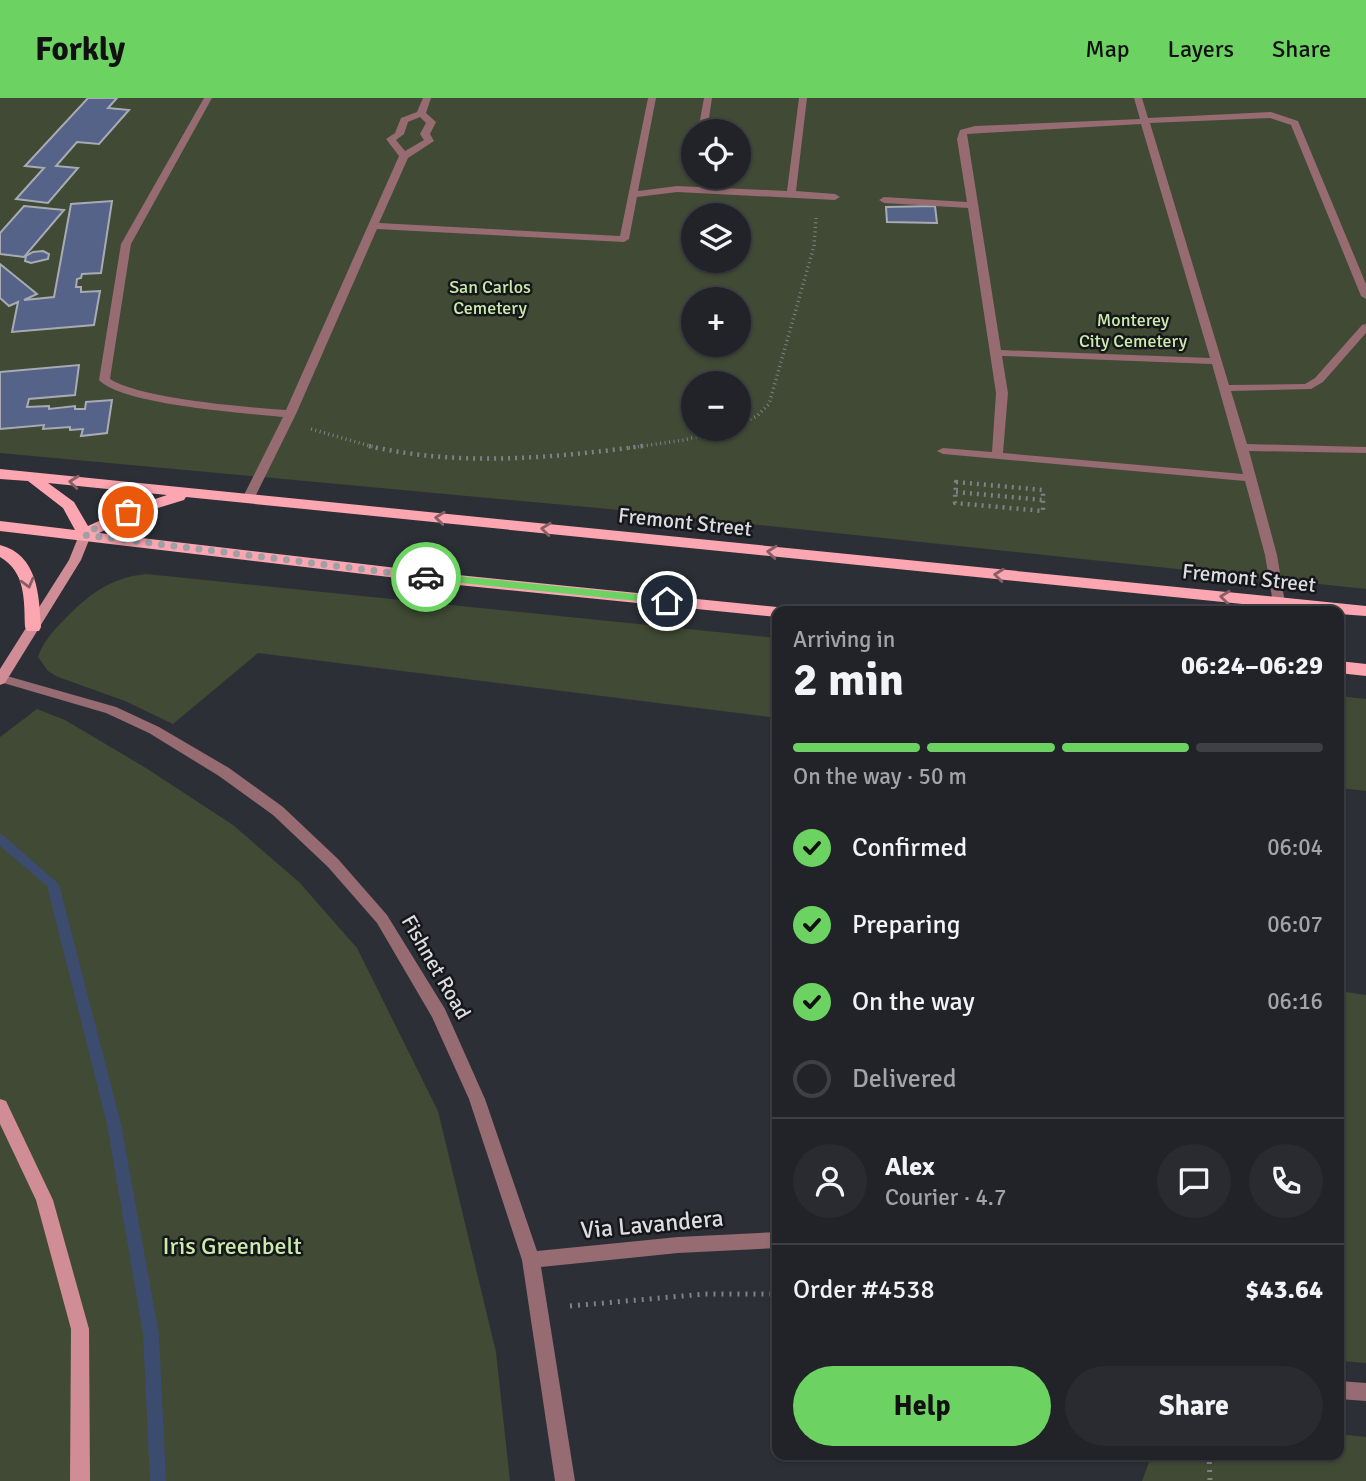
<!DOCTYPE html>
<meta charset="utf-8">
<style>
:root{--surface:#212328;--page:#292b30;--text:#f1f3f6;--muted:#a2a4a8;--line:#3e4045;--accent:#6cd362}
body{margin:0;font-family:Signika,sans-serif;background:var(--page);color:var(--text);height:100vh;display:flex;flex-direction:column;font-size:26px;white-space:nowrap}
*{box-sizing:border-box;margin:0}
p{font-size:23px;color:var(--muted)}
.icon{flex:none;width:38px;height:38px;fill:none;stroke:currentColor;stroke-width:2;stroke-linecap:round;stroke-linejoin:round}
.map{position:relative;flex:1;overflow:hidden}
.sheet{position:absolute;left:772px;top:508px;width:572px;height:854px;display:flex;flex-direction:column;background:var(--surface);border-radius:14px;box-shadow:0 2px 5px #0004,0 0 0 2px var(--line)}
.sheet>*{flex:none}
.controls{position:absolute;left:681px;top:21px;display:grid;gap:14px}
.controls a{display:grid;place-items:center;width:70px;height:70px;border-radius:50%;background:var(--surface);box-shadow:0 2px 5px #0004,0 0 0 2px var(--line);font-size:35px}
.pin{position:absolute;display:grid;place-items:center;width:60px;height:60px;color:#fff;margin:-30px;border:4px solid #fff;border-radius:50%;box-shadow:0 2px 7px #0007}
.courier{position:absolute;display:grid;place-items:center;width:70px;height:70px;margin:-35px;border:5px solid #6cd362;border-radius:50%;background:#fff;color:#222;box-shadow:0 2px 9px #0007}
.overview em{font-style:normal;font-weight:700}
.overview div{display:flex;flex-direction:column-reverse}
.overview{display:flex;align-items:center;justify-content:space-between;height:119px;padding:0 21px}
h1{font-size:46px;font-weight:700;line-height:52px}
.bar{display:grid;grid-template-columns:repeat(4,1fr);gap:10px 7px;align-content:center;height:84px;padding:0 21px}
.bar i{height:9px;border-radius:5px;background:var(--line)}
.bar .active{background:var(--accent)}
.bar p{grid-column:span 4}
.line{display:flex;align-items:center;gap:18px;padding:0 21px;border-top:2px solid var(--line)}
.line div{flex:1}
.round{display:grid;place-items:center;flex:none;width:74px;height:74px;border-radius:37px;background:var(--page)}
ol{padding:0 21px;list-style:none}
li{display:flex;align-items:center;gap:21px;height:77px}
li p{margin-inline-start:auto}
li .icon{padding:7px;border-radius:50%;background:var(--accent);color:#111;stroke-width:4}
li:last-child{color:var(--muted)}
li i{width:38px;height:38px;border:4px solid var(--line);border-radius:50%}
.primary-button{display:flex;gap:14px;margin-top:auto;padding:14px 21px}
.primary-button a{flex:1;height:80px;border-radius:42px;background:var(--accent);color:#111;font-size:28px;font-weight:700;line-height:80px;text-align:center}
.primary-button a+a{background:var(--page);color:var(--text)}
header{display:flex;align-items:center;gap:42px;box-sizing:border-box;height:98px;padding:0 35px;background:var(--accent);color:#111}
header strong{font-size:33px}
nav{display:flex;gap:38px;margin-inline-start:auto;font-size:24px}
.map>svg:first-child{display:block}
.green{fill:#404a34;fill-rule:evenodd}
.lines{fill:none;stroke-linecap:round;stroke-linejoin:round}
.stream{fill:#3c4c6e;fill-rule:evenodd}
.building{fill:#556388;stroke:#a8abb4;stroke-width:2}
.path-far2{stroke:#7f8187;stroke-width:3.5;stroke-dasharray:1 3.5;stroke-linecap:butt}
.path-far1{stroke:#7f8187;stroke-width:4.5;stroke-dasharray:2 5;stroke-linecap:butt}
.path{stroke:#7f8187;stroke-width:5;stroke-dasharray:2 6;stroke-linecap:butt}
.lane{fill:#966b71;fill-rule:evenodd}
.street{fill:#966b71;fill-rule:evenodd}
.secondary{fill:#d08d96;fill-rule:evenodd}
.primary{fill:#fca6b2;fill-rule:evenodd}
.oneway{stroke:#895e66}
.route{fill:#6cd362}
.done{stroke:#9ea0a6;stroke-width:7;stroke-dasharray:0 12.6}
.labels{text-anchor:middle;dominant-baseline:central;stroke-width:5;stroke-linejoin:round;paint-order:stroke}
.far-park-label{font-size:18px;fill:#cbebaa;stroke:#16171a}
.street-label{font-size:21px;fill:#dcdde2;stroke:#16171a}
.near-street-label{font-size:24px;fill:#dcdde2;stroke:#16171a}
.near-park-label{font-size:24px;fill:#cbebaa;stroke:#16171a}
</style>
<header>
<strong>Forkly</strong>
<nav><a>Map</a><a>Layers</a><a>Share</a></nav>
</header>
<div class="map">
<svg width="1366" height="1383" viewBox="0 0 1366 1383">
<rect width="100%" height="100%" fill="#2c2f36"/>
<!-- green -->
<g class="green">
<path d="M 0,0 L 1366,0 L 1366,491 L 609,411 L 0,355 ZM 693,33 L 738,33 L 738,79 L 693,79 ZM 693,117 L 738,117 L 738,163 L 693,163 ZM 693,201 L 738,201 L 738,247 L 693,247 ZM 693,285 L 738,285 L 738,331 L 693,331 Z"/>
<path d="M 146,476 L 777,540 L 777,620 L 258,555 L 173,626 L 125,603 L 58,579 L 48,573 L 38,559 C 43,544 53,533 63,523 C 88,497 109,480 146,476 Z"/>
<polygon points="1339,598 1366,601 1366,693 1339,690"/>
<polygon points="37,611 65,622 146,670 233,727 299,784 357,850 438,1013 496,1254 510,1383 0,1383 0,639"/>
<polygon points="1339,893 1366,897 1366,1265 1339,1263"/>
<polygon points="1339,1336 1366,1339 1366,1383 1142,1383 1152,1356 1339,1356"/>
</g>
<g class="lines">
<!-- stream -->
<polygon class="stream" points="0,736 4,738 59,786 121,1026 159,1236 166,1383 150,1383 143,1236 107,1026 47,788 0,748"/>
</g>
<!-- building -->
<g class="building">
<polygon points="88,0 117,0 108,10 129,12 99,46 77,44 56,68 78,70 48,105 16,101 44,70 25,68"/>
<polygon points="112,103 101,175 82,176 81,180 77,181 76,189 81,189 81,194 100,193 94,227 12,234 18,204 9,208 0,200 0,166 37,196 24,202 54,199 71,106"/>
<polygon points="24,108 64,112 24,159 0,156 0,135"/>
<polygon points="935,108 937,125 887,124 886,109"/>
<polygon points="43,153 49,156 48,161 31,165 25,163 26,158 33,154"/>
<polygon points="79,267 75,297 29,301 27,309 49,308 49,311 75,308 75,311 85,311 86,304 112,302 107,335 81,338 83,331 70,332 70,329 43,331 44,327 0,331 0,274"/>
</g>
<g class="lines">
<!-- path-far2 -->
<g class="path-far2">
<polyline points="738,327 757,318 769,306 814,148 816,120"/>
<polyline points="311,331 377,350"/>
<polyline points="629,350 684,342 727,331"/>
</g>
<!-- path-far1 -->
<g class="path-far1">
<path d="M 369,348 C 460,369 552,360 643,348"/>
<polygon points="956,384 1043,392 1043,413 955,405"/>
<polyline points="956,394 1043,402"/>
</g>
<!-- path -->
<g class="path">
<polyline points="570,1208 705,1196 777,1196"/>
<polyline points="1209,1356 1210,1383"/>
</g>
<!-- lane -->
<g class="lane">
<path d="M 204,0 L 212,0 L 131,146 L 110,281 C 142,301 245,309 286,312 L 399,58 L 386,41 L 395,35 L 401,20 L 417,14 L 423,0 L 431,0 L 426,15 L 436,24 L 430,36 L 434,43 L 408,60 L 379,125 L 620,138 L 648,0 L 656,0 L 638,93 L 677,88 L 787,93 L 799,0 L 807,0 L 796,93 L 835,96 L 840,99 L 835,102 L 677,94 L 637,99 L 629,141 L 624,144 L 377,131 L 296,316 L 254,401 L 248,405 L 242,401 L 283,319 C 245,315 123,307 99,282 L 121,146 ZM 420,19 L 426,25 L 420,36 L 424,42 L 405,53 L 396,42 L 404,36 L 408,24 Z"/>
<polygon points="704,0 712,0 707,33 698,33"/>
<path d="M 1134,0 L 1142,0 L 1148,20 L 1271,14 L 1298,23 L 1366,186 L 1366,201 L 1361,198 L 1291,27 L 1270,20 L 1150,25 L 1229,287 L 1305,286 L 1315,280 L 1362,227 L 1366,226 L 1366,235 L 1323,284 L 1311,291 L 1231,293 L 1247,346 L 1366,349 L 1366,355 L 1249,353 L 1277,457 L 1285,505 L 1283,508 L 1275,508 L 1273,505 L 1265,457 L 1245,383 L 943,356 L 937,353 L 943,350 L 992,354 L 996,295 L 968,110 L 884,105 L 879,102 L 884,99 L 967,104 L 957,41 L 960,32 L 975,28 L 1140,21 ZM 1141,26 L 1210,260 L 1001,252 L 967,36 ZM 1002,258 L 1212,266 L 1243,376 L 1003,355 L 1008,295 Z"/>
</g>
<!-- street -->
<g class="street">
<polygon points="0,576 116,609 159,629 229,670 283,709 338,761 387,817 445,911 485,1001 537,1153 678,1139 777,1134 777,1150 678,1155 541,1169 575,1383 555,1383 522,1162 469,1001 432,919 377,825 328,769 273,717 219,678 149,635 106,615 0,584"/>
<polygon points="1339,1283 1366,1285 1366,1303 1339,1301"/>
</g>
<!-- secondary -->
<g class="secondary">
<polygon points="85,433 91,437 81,462 5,585 0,587 0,571 69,462 79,437"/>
<polygon points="0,1001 6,1003 53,1102 89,1231 90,1383 70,1383 71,1231 36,1102 0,1026"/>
</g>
<!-- primary -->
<g class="primary">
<path d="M 0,371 L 1366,508 L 1366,518 L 1339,516 L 1339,513 L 1311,513 L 186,399 L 184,402 L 135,417 L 99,435 L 448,476 L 777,509 L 784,513 L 777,513 L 777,519 L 448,486 L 0,433 L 0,423 L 75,432 L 63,410 L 28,383 L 0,381 ZM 48,385 L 167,397 L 125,411 L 88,428 L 74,404 Z"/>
<path d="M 0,447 C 38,457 39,497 41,529 L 39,533 L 27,533 L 25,529 C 24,502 26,474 0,459 Z"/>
<polygon points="1339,563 1366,566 1366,578 1339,575"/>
</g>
</g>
<!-- one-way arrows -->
<defs><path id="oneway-chevron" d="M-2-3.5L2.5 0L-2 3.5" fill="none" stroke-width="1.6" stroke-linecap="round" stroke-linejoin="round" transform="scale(1.75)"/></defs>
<g class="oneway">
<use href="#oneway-chevron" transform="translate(74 384) rotate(-174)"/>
<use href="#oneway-chevron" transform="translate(440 420) rotate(-174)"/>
<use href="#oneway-chevron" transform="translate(546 431) rotate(-174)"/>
<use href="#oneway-chevron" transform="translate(772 454) rotate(-174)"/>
<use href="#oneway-chevron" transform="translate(999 477) rotate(-174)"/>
<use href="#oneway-chevron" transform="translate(28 485) rotate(75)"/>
<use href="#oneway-chevron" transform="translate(1225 499) rotate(-174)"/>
</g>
<!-- route -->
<polygon class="route" points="426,475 667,499 673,503 667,506 423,481 421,479"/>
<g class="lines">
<!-- done -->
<polyline class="done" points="128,414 104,424 85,437 426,479"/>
</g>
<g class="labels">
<!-- far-park labels -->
<g class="far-park-label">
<text x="490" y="189">San Carlos<tspan x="490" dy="21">Cemetery</tspan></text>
<text x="1133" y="222">Monterey<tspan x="1133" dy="21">City Cemetery</tspan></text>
</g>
<!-- street labels -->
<g class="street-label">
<text transform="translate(685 424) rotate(6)">Fremont Street</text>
<text transform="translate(1249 480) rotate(6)">Fremont Street</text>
<text transform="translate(436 869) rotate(60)">Fishnet Road</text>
</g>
<!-- near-street labels -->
<g class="near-street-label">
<text transform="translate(652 1126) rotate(-5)">Via Lavandera</text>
</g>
<!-- near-park labels -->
<g class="near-park-label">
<text x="232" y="1148">Iris Greenbelt</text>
</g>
</g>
</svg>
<div class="controls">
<a><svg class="icon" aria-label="locate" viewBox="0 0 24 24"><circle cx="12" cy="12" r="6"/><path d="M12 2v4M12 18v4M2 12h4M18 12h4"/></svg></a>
<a><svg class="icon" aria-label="layers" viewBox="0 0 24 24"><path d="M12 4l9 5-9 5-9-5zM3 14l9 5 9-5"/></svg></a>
<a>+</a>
<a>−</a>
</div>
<div class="pin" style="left:128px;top:414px;background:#ea580c"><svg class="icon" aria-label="bag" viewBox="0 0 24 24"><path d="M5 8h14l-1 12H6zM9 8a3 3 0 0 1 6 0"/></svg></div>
<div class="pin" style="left:667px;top:503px;background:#1f2937"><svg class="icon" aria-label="home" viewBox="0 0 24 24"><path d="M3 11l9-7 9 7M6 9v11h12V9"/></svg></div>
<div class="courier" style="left:426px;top:479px"><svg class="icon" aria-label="car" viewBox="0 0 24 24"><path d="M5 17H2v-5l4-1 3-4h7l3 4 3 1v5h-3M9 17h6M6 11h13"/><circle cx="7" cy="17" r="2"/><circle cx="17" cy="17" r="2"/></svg></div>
<section class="sheet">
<div class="overview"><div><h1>2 min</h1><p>Arriving in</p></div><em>06:24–06:29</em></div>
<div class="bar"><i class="active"></i><i class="active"></i><i class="active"></i><i></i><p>On the way · 50 m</p></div>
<ol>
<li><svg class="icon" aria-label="check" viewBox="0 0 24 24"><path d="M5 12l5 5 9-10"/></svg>Confirmed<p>06:04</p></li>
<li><svg class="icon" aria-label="check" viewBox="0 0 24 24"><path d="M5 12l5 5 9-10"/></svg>Preparing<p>06:07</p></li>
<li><svg class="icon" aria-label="check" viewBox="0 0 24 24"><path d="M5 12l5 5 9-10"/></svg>On the way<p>06:16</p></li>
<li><i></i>Delivered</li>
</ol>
<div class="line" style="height:126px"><a class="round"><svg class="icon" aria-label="person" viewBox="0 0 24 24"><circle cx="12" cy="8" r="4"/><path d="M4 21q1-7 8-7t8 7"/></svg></a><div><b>Alex</b><p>Courier · 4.7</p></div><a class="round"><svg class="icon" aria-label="chat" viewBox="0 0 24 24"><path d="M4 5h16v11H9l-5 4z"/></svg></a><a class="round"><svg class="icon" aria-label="phone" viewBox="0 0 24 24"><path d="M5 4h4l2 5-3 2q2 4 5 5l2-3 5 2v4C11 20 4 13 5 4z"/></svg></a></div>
<div class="line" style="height:91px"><div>Order #4538</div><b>$43.64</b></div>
<div class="primary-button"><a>Help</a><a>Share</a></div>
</section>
</div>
